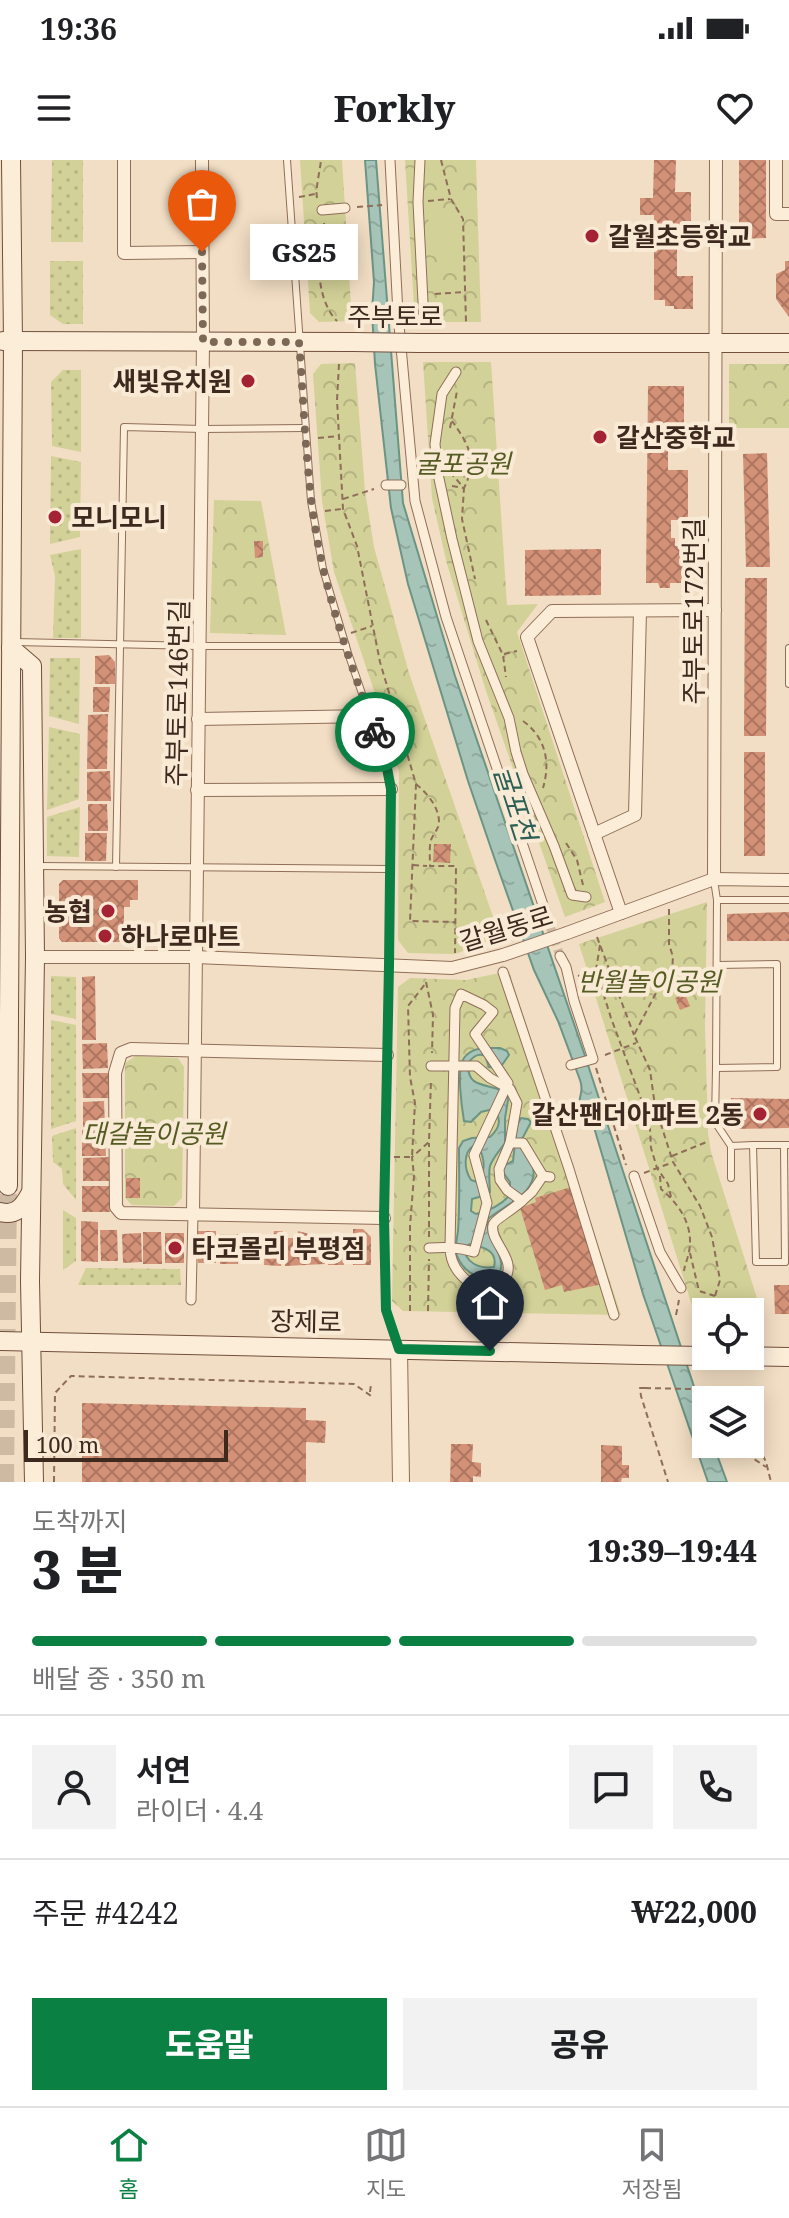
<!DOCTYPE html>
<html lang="ko">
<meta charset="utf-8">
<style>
:root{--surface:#fff;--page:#f2f2f2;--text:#202124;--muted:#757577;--line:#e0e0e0;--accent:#0b8043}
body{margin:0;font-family:"Noto Serif","Noto Sans KR",serif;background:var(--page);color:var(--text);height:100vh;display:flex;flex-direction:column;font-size:30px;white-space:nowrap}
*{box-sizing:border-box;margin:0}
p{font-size:26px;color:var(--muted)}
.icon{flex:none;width:44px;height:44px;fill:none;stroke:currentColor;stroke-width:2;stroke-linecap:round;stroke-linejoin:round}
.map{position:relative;height:1322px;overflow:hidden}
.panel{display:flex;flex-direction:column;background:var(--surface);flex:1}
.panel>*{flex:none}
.fabs{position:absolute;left:692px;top:1138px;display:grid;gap:16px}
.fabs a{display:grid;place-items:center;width:72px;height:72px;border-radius:0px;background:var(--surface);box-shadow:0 4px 20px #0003;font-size:40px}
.scale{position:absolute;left:24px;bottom:20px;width:204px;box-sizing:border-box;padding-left:8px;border:4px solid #3e291e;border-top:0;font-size:22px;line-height:28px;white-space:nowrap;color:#3e291e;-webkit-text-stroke:6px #f9ead5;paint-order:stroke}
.pin{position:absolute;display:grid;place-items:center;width:68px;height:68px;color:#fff;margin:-82px -34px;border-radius:50% 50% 50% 0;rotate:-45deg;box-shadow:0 0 8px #0007}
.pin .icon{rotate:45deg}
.courier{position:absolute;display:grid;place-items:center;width:80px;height:80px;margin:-40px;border:6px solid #0b8043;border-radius:50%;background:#fff;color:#222;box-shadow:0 2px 10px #0007}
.bubble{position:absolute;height:56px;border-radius:0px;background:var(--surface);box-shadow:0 4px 20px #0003;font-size:26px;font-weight:800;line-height:56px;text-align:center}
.headline em{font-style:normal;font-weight:800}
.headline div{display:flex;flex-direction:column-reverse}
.headline{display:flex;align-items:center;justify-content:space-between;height:136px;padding:0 32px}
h1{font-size:52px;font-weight:800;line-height:60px}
.bar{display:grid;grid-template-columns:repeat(4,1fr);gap:12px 8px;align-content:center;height:96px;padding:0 32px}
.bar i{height:10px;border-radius:6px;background:var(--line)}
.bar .on{background:var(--accent)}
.bar p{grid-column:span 4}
.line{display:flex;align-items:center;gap:20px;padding:0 32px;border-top:2px solid var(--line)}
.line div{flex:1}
.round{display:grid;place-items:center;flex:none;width:84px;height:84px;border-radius:0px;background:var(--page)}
.cta{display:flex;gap:16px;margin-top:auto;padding:16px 32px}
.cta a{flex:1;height:92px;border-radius:0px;background:var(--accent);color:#fff;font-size:32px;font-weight:800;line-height:92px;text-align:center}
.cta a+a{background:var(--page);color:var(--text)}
.status{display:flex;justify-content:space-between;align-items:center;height:56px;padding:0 40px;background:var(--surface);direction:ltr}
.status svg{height:22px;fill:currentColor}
header{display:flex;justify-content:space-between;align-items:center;height:104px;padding:0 32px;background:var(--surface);font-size:36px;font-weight:800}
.dock{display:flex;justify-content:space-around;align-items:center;height:112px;border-top:2px solid var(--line);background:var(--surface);font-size:22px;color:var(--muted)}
.dock a{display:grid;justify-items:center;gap:4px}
.dock .on{color:var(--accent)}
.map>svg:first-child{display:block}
.grass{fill:url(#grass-dots)}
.park{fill:url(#park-crowns)}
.pitch{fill:#d2d197}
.water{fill:url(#water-ripples);stroke:#6c9485;stroke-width:2;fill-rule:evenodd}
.building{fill:url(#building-cross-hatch)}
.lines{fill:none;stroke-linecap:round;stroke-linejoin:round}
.pedestrian-tunnel{stroke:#cebaa3;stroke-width:9;stroke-dasharray:9 4.5;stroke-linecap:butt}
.secondary-tunnel{stroke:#cebaa3;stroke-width:18;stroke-dasharray:18 9;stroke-linecap:butt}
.service-casing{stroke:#8f6e59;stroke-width:8}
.pedestrian-casing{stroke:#8f6e59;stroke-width:11}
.minor-casing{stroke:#8f6e59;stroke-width:14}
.tertiary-casing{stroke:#8f6e59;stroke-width:18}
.secondary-casing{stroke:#714f3c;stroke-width:20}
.path{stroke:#8f6e59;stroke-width:2;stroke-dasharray:6 4;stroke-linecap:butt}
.service{stroke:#fcedd9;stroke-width:6}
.pedestrian{stroke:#fcedd9;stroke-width:9}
.minor{stroke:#fcedd9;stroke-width:12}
.tertiary{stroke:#fcedd9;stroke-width:16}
.secondary{stroke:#fcedd9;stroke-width:18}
.minor-bridge-casing{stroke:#8f6e59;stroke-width:14;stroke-linecap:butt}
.secondary-bridge-casing{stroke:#714f3c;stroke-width:20;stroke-linecap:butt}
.path-bridge{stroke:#8f6e59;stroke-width:2;stroke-dasharray:6 4;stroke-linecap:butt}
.minor-bridge{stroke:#fcedd9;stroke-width:12}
.secondary-bridge{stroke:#fcedd9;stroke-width:18}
.done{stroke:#7d6858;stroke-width:8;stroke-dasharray:0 14.4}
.route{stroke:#0b8043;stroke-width:10}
.poi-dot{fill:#a32335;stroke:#f9ead5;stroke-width:3}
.labels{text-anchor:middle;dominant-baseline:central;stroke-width:8;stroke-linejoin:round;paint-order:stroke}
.poi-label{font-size:26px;font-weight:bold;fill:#3e291e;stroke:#f9ead5;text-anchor:start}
.street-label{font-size:26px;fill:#3e291e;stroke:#f9ead5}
.park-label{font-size:26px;font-style:italic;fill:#555c23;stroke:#f9ead5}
.water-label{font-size:28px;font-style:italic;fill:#2c5f55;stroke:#f9ead5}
</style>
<div class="status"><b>19:36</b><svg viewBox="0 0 49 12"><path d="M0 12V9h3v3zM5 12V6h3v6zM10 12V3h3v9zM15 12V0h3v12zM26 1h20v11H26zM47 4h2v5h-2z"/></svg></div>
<header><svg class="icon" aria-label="menu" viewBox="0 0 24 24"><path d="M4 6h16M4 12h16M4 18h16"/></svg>Forkly<svg class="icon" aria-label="heart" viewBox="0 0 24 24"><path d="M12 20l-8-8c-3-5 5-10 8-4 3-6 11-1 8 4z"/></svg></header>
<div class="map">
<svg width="789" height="1322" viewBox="0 0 789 1322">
<defs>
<pattern id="grass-dots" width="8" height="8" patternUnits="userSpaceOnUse" patternTransform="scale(2)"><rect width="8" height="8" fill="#d2d197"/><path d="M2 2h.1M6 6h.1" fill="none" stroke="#b5b382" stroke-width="1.8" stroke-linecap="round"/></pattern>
<pattern id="park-crowns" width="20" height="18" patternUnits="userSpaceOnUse" patternTransform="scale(2)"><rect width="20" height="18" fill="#d2d197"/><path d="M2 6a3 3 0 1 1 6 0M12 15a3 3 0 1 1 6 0" fill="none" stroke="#b5b382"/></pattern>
<pattern id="water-ripples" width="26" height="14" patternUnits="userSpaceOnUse" patternTransform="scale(2)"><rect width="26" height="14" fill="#a6c5b8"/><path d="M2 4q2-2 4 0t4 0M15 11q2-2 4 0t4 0" fill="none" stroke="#90a99e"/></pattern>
<pattern id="building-cross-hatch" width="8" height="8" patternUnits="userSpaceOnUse" patternTransform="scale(2)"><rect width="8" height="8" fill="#d39177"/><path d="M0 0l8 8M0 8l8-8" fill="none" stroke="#ad7661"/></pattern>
</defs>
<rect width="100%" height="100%" fill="#f2dec4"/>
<!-- grass -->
<g class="grass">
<polygon points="52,0 83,0 83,82 51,82"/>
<polygon points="50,101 83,101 83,164 63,164 50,155"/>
<polygon points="63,210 81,210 81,292 52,286 51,222"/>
<polygon points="51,296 81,302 80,377 50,384"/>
<polygon points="81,389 81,478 53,478 55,416 50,395"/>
<polygon points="50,498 80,498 79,564 49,556"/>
<polygon points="49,567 80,574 79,639 47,650"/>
<polygon points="80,647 79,697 47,696 47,657"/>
<polygon points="51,816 76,817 76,859 51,854"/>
<polygon points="51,860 76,865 76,961 51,969"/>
<polygon points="76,968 76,1040 63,1024 62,1009 53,1002 52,976"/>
<polygon points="63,1050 76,1058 76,1101 63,1110"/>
<polygon points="86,1108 180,1109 181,1125 78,1125"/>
</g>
<!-- park -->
<g class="park">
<polygon points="300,0 342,0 352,161 319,162 310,153"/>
<polygon points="405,0 476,0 481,162 415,162"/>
<polygon points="423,202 491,202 507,445 538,444 517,472 605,742 565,757 486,531 447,404 432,338"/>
<polygon points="355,203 365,331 374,387 409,513 500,777 455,794 408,793 398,780 399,612 385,563 334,412 322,341 313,214 321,204"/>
<rect x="729" y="204" width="60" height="64"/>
<polygon points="214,340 261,341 286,475 210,473"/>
<polygon points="707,742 705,867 708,972 711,992 762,1154 750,1154 750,1152 694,1152 579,784"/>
<polygon points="509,811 621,1155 403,1151 392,1141 398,827 410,818 466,820"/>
<polygon points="136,896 178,898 184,907 182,1038 174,1046 132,1045 125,1038 125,903"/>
</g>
<!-- pitch -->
<polygon class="pitch" points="457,53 460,94 431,96 428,54"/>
<!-- water -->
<g class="water">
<path d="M 365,0 L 376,0 L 403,343 L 455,516 L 585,896 L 706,1263 L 706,1284 L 713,1284 L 727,1322 L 708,1322 L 643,1134 L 591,957 L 580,947 C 577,937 585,933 580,920 L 558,861 L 534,810 L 494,697 L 468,621 L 408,424 L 391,348 L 375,204 L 372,152 L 374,122 Z"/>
<path d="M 500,888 L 507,891 L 509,895 L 502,905 L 496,908 L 489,907 L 485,896 C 478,892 471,898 468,904 C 467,931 491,922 506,933 L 508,940 L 505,958 L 505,983 C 488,1006 488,1002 490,1032 L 486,1035 L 472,1039 L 471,1051 L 476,1054 C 489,1051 501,1045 510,1035 L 510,1022 L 502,1011 L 505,1005 L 513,1001 L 517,965 L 521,958 L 528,959 L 531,962 L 521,981 C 524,988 529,996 532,1004 C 542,1032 504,1045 488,1059 C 484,1081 510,1095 498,1117 C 481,1122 464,1113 457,1096 C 454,1089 457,1079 458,1071 C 460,1044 459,1016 459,988 L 463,981 L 472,978 L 490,977 C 500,968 504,955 489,950 L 481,952 L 471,962 L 464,961 C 462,949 456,908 464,898 C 472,886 488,888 500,888 ZM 473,986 L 479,988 C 485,999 486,1013 477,1022 L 471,1020 C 464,1009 463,993 473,986 ZM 470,1084 C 484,1087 498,1091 494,1107 C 479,1109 465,1103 464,1087 Z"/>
</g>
<!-- building -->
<g class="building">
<polygon points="654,0 676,0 675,32 691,32 691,74 677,74 677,116 693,116 693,149 674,149 674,146 665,146 665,140 654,140 654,55 640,55 640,38 653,38"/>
<polygon points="739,0 766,0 766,78 739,79"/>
<polygon points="785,101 789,101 789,157 776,139 776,114 785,110"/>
<polygon points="648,226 684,226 684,263 668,263 668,310 688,310 688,360 671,360 671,378 675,378 675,386 684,386 683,423 670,423 670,428 660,428 658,423 646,423"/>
<polygon points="767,293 770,407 746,407 743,294"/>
<polygon points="254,381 263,381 263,397 255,398"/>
<polygon points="601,389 601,435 525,436 525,390"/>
<polygon points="745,418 767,418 766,576 744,576"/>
<polygon points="109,495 115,502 115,524 95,524 95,496"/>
<polygon points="93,527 110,527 109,552 93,552"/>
<polygon points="108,554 107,609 87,609 88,555"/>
<rect x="744" y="592" width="21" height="104"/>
<polygon points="110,611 111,641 87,641 87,612"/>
<polygon points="88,644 107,644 108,671 88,671"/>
<polygon points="85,673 107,673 106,701 85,701"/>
<polygon points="434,684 451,684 450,703 433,702"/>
<polygon points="63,720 138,720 138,740 130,740 130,747 124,747 124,782 62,782 59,778 59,724"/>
<polygon points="789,752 789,781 727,781 727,754"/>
<polygon points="95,816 96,880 82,880 82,817"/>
<polygon points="685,834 690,846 680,850 675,838"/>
<polygon points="107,883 108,908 83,909 82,884"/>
<polygon points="82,913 109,913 109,938 83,938"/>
<polygon points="731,938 789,939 789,968 731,969"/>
<polygon points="104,941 105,967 83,967 83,942"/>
<polygon points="82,970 105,970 106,996 82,996"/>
<polygon points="110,997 110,1021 83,1021 83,998"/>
<rect x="126" y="1018" width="14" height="20"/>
<rect x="82" y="1026" width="28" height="26"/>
<polygon points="571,1027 603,1124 564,1132 562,1125 545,1130 520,1048 536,1042 535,1038"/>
<polygon points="81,1061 98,1062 98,1102 81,1101"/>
<polygon points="353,1069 363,1069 371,1077 371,1105 353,1105"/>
<polygon points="100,1070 117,1070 118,1101 101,1101"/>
<rect x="198" y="1071" width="18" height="32"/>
<polygon points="274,1071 283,1071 281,1106 264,1105 265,1081 273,1082"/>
<polygon points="298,1071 324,1078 325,1104 285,1106 285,1078 297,1078"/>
<polygon points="143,1072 161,1072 162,1104 143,1104"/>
<polygon points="141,1073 142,1102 123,1103 122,1074"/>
<rect x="165" y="1073" width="19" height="30"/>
<rect x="220" y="1074" width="18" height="30"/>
<rect x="242" y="1075" width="18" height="29"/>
<rect x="328" y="1079" width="16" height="26"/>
<polygon points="774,1125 789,1125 789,1154 775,1154"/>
<polygon points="82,1243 306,1248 306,1260 326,1261 325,1283 306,1282 306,1322 82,1322"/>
<polygon points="451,1284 473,1284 472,1302 481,1303 481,1317 473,1316 473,1322 450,1322"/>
<polygon points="601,1285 622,1286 622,1305 629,1305 629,1318 622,1318 621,1322 601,1322"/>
</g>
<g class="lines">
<!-- pedestrian-tunnel -->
<polyline class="pedestrian-tunnel" points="545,751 560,796"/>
<!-- secondary-tunnel -->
<polyline class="secondary-tunnel" points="5,1322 8,1026"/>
<!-- service casing -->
<g class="service-casing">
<g id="service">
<polyline points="287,0 311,341 323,409 348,493 386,603 391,629 389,805 384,1058 386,1150 398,1186"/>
<polyline points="15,482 199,486 346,486"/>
<polyline points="789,488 789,524"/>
<polyline points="38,706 390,709"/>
<polyline points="116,707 124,267 202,269 305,268"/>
<polyline points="714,720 717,740 789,740"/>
<polyline points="717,805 777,804 777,907 716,908 717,740"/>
<polyline points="716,908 715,962 731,986"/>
<polyline points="784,985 753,985 756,1102 785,1102"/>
<polyline points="731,1018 731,986 753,985"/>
<polyline points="785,1102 784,985 789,985"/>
</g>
</g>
<!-- pedestrian casing -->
<g class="pedestrian-casing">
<g id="pedestrian">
<polyline points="390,0 398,154 415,341 446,457 545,751"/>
<polyline points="420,0 418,42 424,162"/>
<polyline points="322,50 345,48"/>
<polyline points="456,212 442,234 435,284 438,314 452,379 478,481 509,558 516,592 523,614 554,686 572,735 586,737"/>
<polyline points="386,325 401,325"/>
<polyline points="560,796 566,807 574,841 593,899 571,905"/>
<polyline points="503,812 569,1009 614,1155"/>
<polyline points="431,906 476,906 490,918 510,929 517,943 510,983 499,1009 500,1020 507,1030 522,1041 532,1032 543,1016 550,1017"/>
<polyline points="510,983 523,983 543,1016"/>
<polyline points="634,1016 660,1092 681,1128"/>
<path d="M 429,1088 C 445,1087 458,1087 474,1092 L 487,1043 L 474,995 L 508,923 L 475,874 L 493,852 L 484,845 L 461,834 L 455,848 L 450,1087 C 450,1103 459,1116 473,1125 C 483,1127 497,1128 504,1120 C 519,1100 489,1082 493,1065 C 494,1060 515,1048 522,1041"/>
<polyline points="191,1140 193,1054"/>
</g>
</g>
<!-- minor casing -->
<g class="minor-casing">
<g id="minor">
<polyline points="124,0 124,93 202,92"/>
<polyline points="776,0 776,54 789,54"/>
<polyline points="198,559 370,556"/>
<polyline points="197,630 391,629"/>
<polyline points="594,674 635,655 640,451"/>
<polyline points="714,719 716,0"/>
<polyline points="621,753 527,477 552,451 715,450"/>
<polyline points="567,773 714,719 789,720"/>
<polyline points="35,797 195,797 452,808 503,795"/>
<polyline points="193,1054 203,182 202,0"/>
<polyline points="384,1058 121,1053 116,1047 115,913 121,893 131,889 387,895"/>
</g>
</g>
<!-- tertiary casing -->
<g class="tertiary-casing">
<polyline id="tertiary" points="399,1189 401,1322"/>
</g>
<!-- secondary casing -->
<g class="secondary-casing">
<g id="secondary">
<polyline points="3,181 354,182"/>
<polyline points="419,183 789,183"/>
<polyline points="11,488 32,506 35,797 30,1121 34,1322"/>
<polyline points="8,1026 13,182 11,0"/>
<path d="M 0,1052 C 16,1056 23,1047 30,1034"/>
<polyline points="0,1181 641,1195"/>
<polyline points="726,1196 789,1197"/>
</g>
</g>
<!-- path -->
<g class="path">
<polyline points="441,0 451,39 463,59 466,162"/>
<polyline points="299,37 315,34"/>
<path d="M 317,38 C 315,30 320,11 321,0"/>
<polyline points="428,41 450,39"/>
<polyline points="357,47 382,45"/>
<path d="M 324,63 C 326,74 321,84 320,95 C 317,117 322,146 337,161"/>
<polyline points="435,134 464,132"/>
<polyline points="339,204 337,240 343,349 357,386 380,502 416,624 410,761 455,762"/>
<polyline points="450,268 457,231"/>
<polyline points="318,278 339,276"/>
<polyline points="450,312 464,328 462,359 475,419"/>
<path d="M 452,326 L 464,328 C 478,300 469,285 452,261"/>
<polyline points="343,339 374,329"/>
<polyline points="325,351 342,349"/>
<polyline points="486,460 503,495 506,517"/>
<polyline points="351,473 372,466"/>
<polyline points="504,494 517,491"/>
<path d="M 523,561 C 545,577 551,601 543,628"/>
<polyline points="387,572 399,566"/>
<path d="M 416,624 C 427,633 439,647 439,662 C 439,669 433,674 431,680 C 429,687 430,698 430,706 L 456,706 L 455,793"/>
<polyline points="566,683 577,700 583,725"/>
<polyline points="413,705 427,706"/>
<polyline points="669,749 669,784 673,797 672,811 656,833 634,875 650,910 655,946 673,1002 700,1046 712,1077 720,1120 715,1136 718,1152"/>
<polyline points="597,777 634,875"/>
<polyline points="600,785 596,810 611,858 644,947 650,969 651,988 657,1008 668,1024 671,1037"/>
<polyline points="578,816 595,811"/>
<polyline points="426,822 433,855 432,893"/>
<polyline points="605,895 636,883"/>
<polyline points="596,908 626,1005"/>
<polyline points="672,996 709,981"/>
<polyline points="394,997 412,997 415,943 410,917 408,846 426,823"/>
<polyline points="644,1013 671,1003"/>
<path d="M 660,1016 L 661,1029 C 680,1045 694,1066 689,1092 C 688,1098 685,1104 684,1111"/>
<polyline points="429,1077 429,983"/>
<polyline points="690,1093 699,1131 715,1136"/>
<polyline points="410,1151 410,1066 414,1016 412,997 429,982 431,919"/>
<polyline points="428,1151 429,1099"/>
<polyline points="676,1155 679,1140"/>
<polyline points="645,1228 640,1228 641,1236 668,1322"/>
<polyline points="736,1230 740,1231 741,1240"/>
<polyline points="370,1232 371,1224"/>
<polyline points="706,1236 710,1240"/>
<polyline points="750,1268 766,1302 771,1322"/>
<polyline points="742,1284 754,1299 766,1307"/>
<polyline points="54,1322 55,1233 71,1216 354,1224 374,1238"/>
</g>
<!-- service -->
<use href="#service" class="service"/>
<!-- pedestrian -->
<use href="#pedestrian" class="pedestrian"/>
<!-- minor -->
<use href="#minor" class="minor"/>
<!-- tertiary -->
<use href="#tertiary" class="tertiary"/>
<!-- secondary -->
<use href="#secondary" class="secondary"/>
<!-- minor-bridge casing -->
<g class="minor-bridge-casing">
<polyline id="minor-bridge" points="503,795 567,773"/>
</g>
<!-- secondary-bridge casing -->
<g class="secondary-bridge-casing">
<g id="secondary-bridge">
<polyline points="354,182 419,183"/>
<polyline points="641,1195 705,1196"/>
</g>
</g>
<!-- path-bridge -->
<polyline class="path-bridge" points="645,1228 736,1230"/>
<!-- minor-bridge -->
<use href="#minor-bridge" class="minor-bridge"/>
<!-- secondary-bridge -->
<use href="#secondary-bridge" class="secondary-bridge"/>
</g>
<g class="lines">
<!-- done -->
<path class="done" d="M 202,92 L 203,182 L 299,182 C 305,258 306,335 323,408 C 336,464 356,518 375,572"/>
<!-- route -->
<polyline class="route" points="375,572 386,603 391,629 389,805 384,1058 386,1150 399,1189 490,1191"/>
</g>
<!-- markers -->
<g class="poi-dot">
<circle cx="592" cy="76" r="8"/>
<circle cx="248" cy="221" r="8"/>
<circle cx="600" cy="277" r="8"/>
<circle cx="55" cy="357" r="8"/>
<circle cx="108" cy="751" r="8"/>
<circle cx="105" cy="776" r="8"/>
<circle cx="760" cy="954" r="8"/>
<circle cx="175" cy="1088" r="8"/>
</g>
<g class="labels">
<!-- poi labels -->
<g class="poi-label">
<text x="608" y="76">갈월초등학교</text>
<text x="232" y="221" text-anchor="end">새빛유치원</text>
<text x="616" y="277">갈산중학교</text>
<text x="71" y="357">모니모니</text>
<text x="92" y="751" text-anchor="end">농협</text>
<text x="121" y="776">하나로마트</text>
<text x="744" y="954" text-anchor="end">갈산팬더아파트 2동</text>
<text x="191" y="1088">타코몰리 부평점</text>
</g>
<!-- street labels -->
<g class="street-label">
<text x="395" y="156">주부토로</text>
<text transform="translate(693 451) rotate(-90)">주부토로172번길</text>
<text transform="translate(177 533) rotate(-89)">주부토로146번길</text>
<text transform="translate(506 768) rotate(-17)">갈월동로</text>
<text transform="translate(306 1161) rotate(1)">장제로</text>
</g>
<!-- park labels -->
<g class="park-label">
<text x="463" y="303">굴포공원</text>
<text x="649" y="821">반월놀이공원</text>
<text x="154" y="973">대갈놀이공원</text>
</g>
<!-- water labels -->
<g class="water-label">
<text transform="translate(516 643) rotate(72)">굴포천</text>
</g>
</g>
</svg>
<div class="fabs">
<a><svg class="icon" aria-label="locate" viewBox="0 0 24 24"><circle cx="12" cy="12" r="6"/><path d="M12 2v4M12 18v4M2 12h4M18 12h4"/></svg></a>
<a><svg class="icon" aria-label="layers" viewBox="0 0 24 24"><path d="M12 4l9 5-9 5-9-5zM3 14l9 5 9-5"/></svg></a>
</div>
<div class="scale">100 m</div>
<div class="pin" style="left:202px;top:92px;background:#ea580c"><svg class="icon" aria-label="bag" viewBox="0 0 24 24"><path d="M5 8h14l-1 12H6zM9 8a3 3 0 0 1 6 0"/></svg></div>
<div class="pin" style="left:490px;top:1191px;background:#1f2937"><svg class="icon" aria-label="home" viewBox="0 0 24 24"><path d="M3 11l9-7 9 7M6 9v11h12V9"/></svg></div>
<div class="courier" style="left:375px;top:572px"><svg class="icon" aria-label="bike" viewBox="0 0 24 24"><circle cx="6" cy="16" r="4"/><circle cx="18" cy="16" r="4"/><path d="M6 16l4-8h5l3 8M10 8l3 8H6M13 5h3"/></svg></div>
<div class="bubble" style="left:250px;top:64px;width:108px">GS25</div>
</div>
<section class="panel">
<div class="headline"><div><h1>3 분</h1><p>도착까지</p></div><em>19:39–19:44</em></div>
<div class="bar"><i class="on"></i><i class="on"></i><i class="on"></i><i></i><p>배달 중 · 350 m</p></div>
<div class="line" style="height:144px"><a class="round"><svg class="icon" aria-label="person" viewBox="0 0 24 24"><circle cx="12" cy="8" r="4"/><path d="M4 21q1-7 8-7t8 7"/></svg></a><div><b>서연</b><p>라이더 · 4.4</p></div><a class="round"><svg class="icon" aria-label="chat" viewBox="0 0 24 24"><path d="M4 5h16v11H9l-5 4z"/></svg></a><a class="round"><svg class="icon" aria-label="phone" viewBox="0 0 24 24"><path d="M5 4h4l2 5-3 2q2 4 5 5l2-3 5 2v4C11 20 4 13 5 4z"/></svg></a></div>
<div class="line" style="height:104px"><div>주문 #4242</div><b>₩22,000</b></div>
<div class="cta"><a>도움말</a><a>공유</a></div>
</section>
<nav class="dock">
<a class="on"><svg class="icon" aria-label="home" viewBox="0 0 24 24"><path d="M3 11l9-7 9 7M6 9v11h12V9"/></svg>홈</a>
<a><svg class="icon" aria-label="map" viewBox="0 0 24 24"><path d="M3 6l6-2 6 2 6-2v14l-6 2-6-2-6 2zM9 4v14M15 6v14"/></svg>지도</a>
<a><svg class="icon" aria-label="saved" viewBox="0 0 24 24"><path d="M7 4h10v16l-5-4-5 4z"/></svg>저장됨</a>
</nav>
